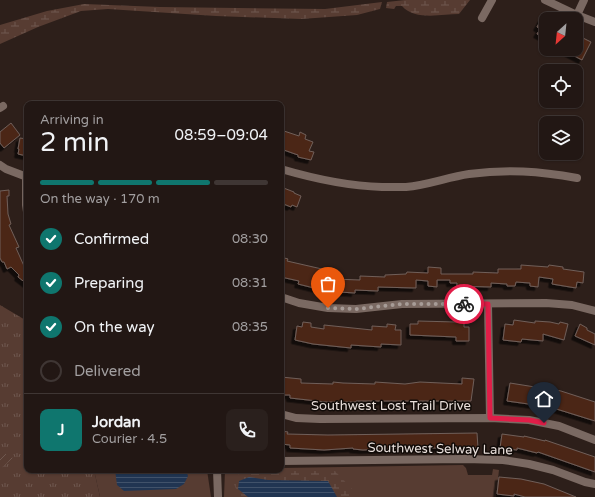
<!DOCTYPE html>
<meta charset="utf-8">
<style>
:root{--surface:#221714;--page:#2a201d;--text:#f1f3f6;--muted:#a29fa0;--line:#3f3634;--accent:#0f766e}
body{margin:0;font-family:"Varela Round",sans-serif;background:var(--page);color:var(--text);height:100vh;display:flex;flex-direction:column;font-size:15px;white-space:nowrap}
*{box-sizing:border-box;margin:0}
p{font-size:13px;color:var(--muted)}
.icon{flex:none;width:22px;height:22px;fill:none;stroke:currentColor;stroke-width:2;stroke-linecap:round;stroke-linejoin:round}
.map{position:relative;flex:1;overflow:hidden}
.side{position:absolute;left:24px;top:101px;width:260px;height:372px;display:flex;flex-direction:column;background:var(--surface);border-radius:8px;box-shadow:0 1px 3px #0004,0 0 0 1px var(--line)}
.side>*{flex:none}
.needle{width:26px;rotate:207deg}
.tools{position:absolute;left:539px;top:12px;display:grid;gap:8px}
.tools a{display:grid;place-items:center;width:44px;height:44px;border-radius:8px;background:var(--surface);box-shadow:0 1px 3px #0004,0 0 0 1px var(--line);font-size:20px}
.pin{position:absolute;display:grid;place-items:center;width:34px;height:34px;color:#fff;margin:-41px -17px;border-radius:50% 50% 50% 0;rotate:-45deg;box-shadow:0 0 4px #0007}
.pin .icon{rotate:45deg}
.courier{position:absolute;display:grid;place-items:center;width:40px;height:40px;margin:-20px;border:3px solid #e11d48;border-radius:50%;background:#fff;color:#222;box-shadow:0 1px 5px #0007}
.overview em{font-style:normal;font-weight:600}
.overview div{display:flex;flex-direction:column-reverse}
.overview{display:flex;align-items:center;justify-content:space-between;height:68px;padding:0 16px}
h1{font-size:26px;font-weight:600;line-height:30px}
.bar{display:grid;grid-template-columns:repeat(4,1fr);gap:6px 4px;align-content:center;height:48px;padding:0 16px}
.bar i{height:5px;border-radius:3px;background:var(--line)}
.bar .current{background:var(--accent)}
.bar p{grid-column:span 4}
.line{display:flex;align-items:center;gap:10px;padding:0 16px;border-top:1px solid var(--line)}
.line div{flex:1}
.round{display:grid;place-items:center;flex:none;width:42px;height:42px;border-radius:8px;background:var(--page)}
ol{padding:0 16px;list-style:none}
li{display:flex;align-items:center;gap:12px;height:44px}
li p{margin-inline-start:auto}
li .icon{padding:4px;border-radius:50%;background:var(--accent);color:#fff;stroke-width:4}
li:last-child{color:var(--muted)}
li i{width:22px;height:22px;border:2px solid var(--line);border-radius:50%}
.map>svg:first-child{display:block}
.grass{fill:#573c32}
.wetland{fill:url(#wetland-marsh)}
.park{fill:url(#park-tufts)}
.garden{fill:url(#garden-furrows)}
.water{fill:url(#water-rules)}
.building{fill:#4b2719;stroke:#705f59;filter:url(#shadow)}
.lines{fill:none;stroke-linecap:round;stroke-linejoin:round}
.minor{stroke:#7a6962;stroke-width:8}
.done{stroke:#a79c97;stroke-width:4;stroke-dasharray:0 7.2}
.route{stroke:#e11d48;stroke-width:5}
.labels{text-anchor:middle;dominant-baseline:central;stroke-width:3;stroke-linejoin:round;paint-order:stroke}
.street-label{font-size:13px;fill:#e9dfdb;stroke:#110b08}
</style>
<div class="map">
<svg width="595" height="497" viewBox="0 0 595 497">
<defs>
<pattern id="wetland-marsh" width="20" height="14" patternUnits="userSpaceOnUse"><rect width="20" height="14" fill="#573c32"/><path d="M1 5h8M5 5V1M11 12h8M15 12V8" fill="none" stroke="#6f584f"/></pattern>
<pattern id="park-tufts" width="24" height="20" patternUnits="userSpaceOnUse"><rect width="24" height="20" fill="#573c32"/><path d="M3 7l-1-3M5 7V3M7 7l1-3M15 17l-1-3M17 17v-4M19 17l1-3" fill="none" stroke="#6f584f"/></pattern>
<pattern id="garden-furrows" width="10" height="10" patternUnits="userSpaceOnUse"><rect width="10" height="10" fill="#573c32"/><path d="M-1 1l2-2M0 10L10 0M9 11l2-2" fill="none" stroke="#6f584f"/></pattern>
<pattern id="water-rules" width="6" height="5" patternUnits="userSpaceOnUse"><rect width="6" height="5" fill="#213552"/><path d="M0 2.5h6" fill="none" stroke="#41526a"/></pattern>
<filter id="shadow"><feDropShadow dx="-3.5" dy="3.5" stdDeviation="0" flood-color="#0009"/></filter>
</defs>
<rect width="100%" height="100%" fill="#2d1f1a"/>
<!-- grass -->
<g class="grass">
<polygon points="463,465 466,468 468,475 492,475 493,469 499,470 496,497 224,497 225,470 281,470 281,468"/>
<polygon points="94,470 207,470 211,497 100,497"/>
</g>
<!-- wetland -->
<g class="wetland">
<path d="M 405,0 L 470,0 L 459,14 C 442,14 415,21 402,6 L 396,6 L 394,9 L 386,8 L 387,2 Z"/>
<polygon points="382,2 380,9 357,15 301,19 216,16 108,9 81,11 38,27 0,44 0,25 47,11 84,4 160,7 325,9"/>
<polygon points="296,471 335,471 352,489 357,497 240,497 233,482 240,473"/>
</g>
<!-- park -->
<polygon class="park" points="0,305 27,321 27,470 94,470 100,497 0,497"/>
<!-- garden -->
<polygon class="garden" points="0,451 13,458 0,469"/>
<!-- water -->
<g class="water">
<polygon points="115,470 186,470 188,476 184,484 176,489 124,491 117,485"/>
<polygon points="249,477 268,480 328,481 337,497 248,497 238,489 239,481"/>
</g>
<!-- building -->
<g class="building">
<polygon points="546,17 546,39 537,34 540,29 537,27 542,18 545,20"/>
<polygon points="583,38 591,42 582,60 561,49 576,49 576,40 580,43"/>
<polygon points="11,123 20,135 4,148 0,143 0,132"/>
<polygon points="281,130 299,136 300,132 306,135 305,139 313,142 309,151 314,152 311,160 298,157 298,155 281,149"/>
<polygon points="20,138 27,139 27,156 18,154 19,149 18,149"/>
<polygon points="281,187 294,192 294,193 301,196 297,207 292,205 291,207 281,203"/>
<polygon points="9,190 9,196 7,196 8,214 11,224 9,225 19,247 16,248 24,266 27,263 27,284 18,277 19,275 11,267 7,269 4,262 2,262 0,258 0,191"/>
<polygon points="281,257 288,259 287,261 335,272 333,279 360,280 360,276 385,277 385,275 406,274 407,272 428,273 428,267 441,268 441,274 473,274 473,272 498,273 498,269 521,269 521,265 548,267 549,265 563,267 563,269 584,272 583,283 577,282 576,288 552,284 553,279 539,277 538,287 530,286 530,283 516,282 515,286 507,286 507,284 491,283 491,287 457,286 457,283 450,283 450,280 437,280 437,287 428,286 428,281 416,280 416,288 378,287 378,291 355,290 355,293 339,292 339,290 322,286 322,290 298,284 299,281 281,277"/>
<polygon points="514,320 535,323 535,321 550,322 559,324 560,322 568,324 564,340 543,334 543,341 522,339 521,342 503,340 505,324 513,325"/>
<polygon points="418,321 456,322 456,321 464,321 464,327 469,327 469,341 456,341 456,337 410,335 410,324 418,324"/>
<polygon points="303,322 311,323 311,327 324,329 324,325 372,330 372,326 387,327 387,324 396,325 395,330 401,330 401,345 381,344 381,347 351,345 351,348 313,344 295,340 297,326 302,327"/>
<polygon points="580,324 587,328 587,330 595,334 595,345 575,336"/>
<polygon points="281,377 301,379 301,383 333,384 333,382 343,383 375,384 375,382 405,384 420,382 462,384 462,378 474,379 471,401 356,401 356,402 326,402 290,398 290,395 281,395"/>
<polygon points="510,383 535,387 536,386 561,391 595,402 595,421 550,407 507,401"/>
<polygon points="281,431 288,432 287,434 328,435 477,433 478,448 452,447 451,448 425,448 401,447 401,448 388,449 363,450 353,449 353,448 324,450 290,448 290,445 281,444"/>
<polygon points="502,434 524,437 524,436 545,441 545,440 595,457 595,472 538,452 537,453 517,448 517,450 500,448"/>
<polygon points="499,477 521,479 544,484 576,497 525,497 514,494 514,496 497,494"/>
</g>
<g class="lines">
<!-- minor -->
<g class="minor">
<polyline points="545,0 577,15 595,22"/>
<polyline points="577,15 584,0"/>
<polyline points="482,18 492,0"/>
<polyline points="0,108 3,106"/>
<polyline points="0,165 6,169 27,177"/>
<path d="M 281,169 C 315,179 347,186 382,187 C 390,187 398,187 406,187 C 428,185 448,177 469,174 C 507,169 539,171 577,178"/>
<polyline points="26,176 26,205 27,212"/>
<polyline points="281,297 299,303 328,308 356,309 402,304 546,303 572,305 595,311"/>
<polyline points="488,304 490,418"/>
<polyline points="281,414 296,418 320,419 490,418 529,420 559,426 595,440"/>
<polyline points="281,461 465,459 503,460 529,464 553,470 585,482 595,484"/>
<polyline points="217,470 218,497"/>
</g>
</g>
<g class="lines">
<!-- done -->
<polyline class="done" points="328,308 356,309 402,304 464,304"/>
<!-- route -->
<polyline class="route" points="464,304 488,304 490,418 529,420 544,423"/>
</g>
<g class="labels">
<!-- street labels -->
<g class="street-label">
<text x="391" y="406">Southwest Lost Trail Drive</text>
<text transform="translate(440 449) rotate(1)">Southwest Selway Lane</text>
</g>
</g>
</svg>
<div class="tools">
<a><svg class="needle" viewBox="-14 -14 28 28"><path d="M0-13l5 13h-10z" fill="#e53935"/><path d="M0 13l5-13h-10z" fill="#a29fa0"/></svg></a>
<a><svg class="icon" aria-label="locate" viewBox="0 0 24 24"><circle cx="12" cy="12" r="6"/><path d="M12 2v4M12 18v4M2 12h4M18 12h4"/></svg></a>
<a><svg class="icon" aria-label="layers" viewBox="0 0 24 24"><path d="M12 4l9 5-9 5-9-5zM3 14l9 5 9-5"/></svg></a>
</div>
<div class="pin" style="left:328px;top:308px;background:#ea580c"><svg class="icon" aria-label="bag" viewBox="0 0 24 24"><path d="M5 8h14l-1 12H6zM9 8a3 3 0 0 1 6 0"/></svg></div>
<div class="pin" style="left:544px;top:423px;background:#1f2937"><svg class="icon" aria-label="home" viewBox="0 0 24 24"><path d="M3 11l9-7 9 7M6 9v11h12V9"/></svg></div>
<div class="courier" style="left:464px;top:304px"><svg class="icon" aria-label="bike" viewBox="0 0 24 24"><circle cx="6" cy="16" r="4"/><circle cx="18" cy="16" r="4"/><path d="M6 16l4-8h5l3 8M10 8l3 8H6M13 5h3"/></svg></div>
<section class="side">
<div class="overview"><div><h1>2 min</h1><p>Arriving in</p></div><em>08:59–09:04</em></div>
<div class="bar"><i class="current"></i><i class="current"></i><i class="current"></i><i></i><p>On the way · 170 m</p></div>
<ol>
<li><svg class="icon" aria-label="check" viewBox="0 0 24 24"><path d="M5 12l5 5 9-10"/></svg>Confirmed<p>08:30</p></li>
<li><svg class="icon" aria-label="check" viewBox="0 0 24 24"><path d="M5 12l5 5 9-10"/></svg>Preparing<p>08:31</p></li>
<li><svg class="icon" aria-label="check" viewBox="0 0 24 24"><path d="M5 12l5 5 9-10"/></svg>On the way<p>08:35</p></li>
<li><i></i>Delivered</li>
</ol>
<div class="line" style="height:72px"><b class="round" style="background:var(--accent);color:#fff">J</b><div><b>Jordan</b><p>Courier · 4.5</p></div><a class="round"><svg class="icon" aria-label="phone" viewBox="0 0 24 24"><path d="M5 4h4l2 5-3 2q2 4 5 5l2-3 5 2v4C11 20 4 13 5 4z"/></svg></a></div>
</section>
</div>
